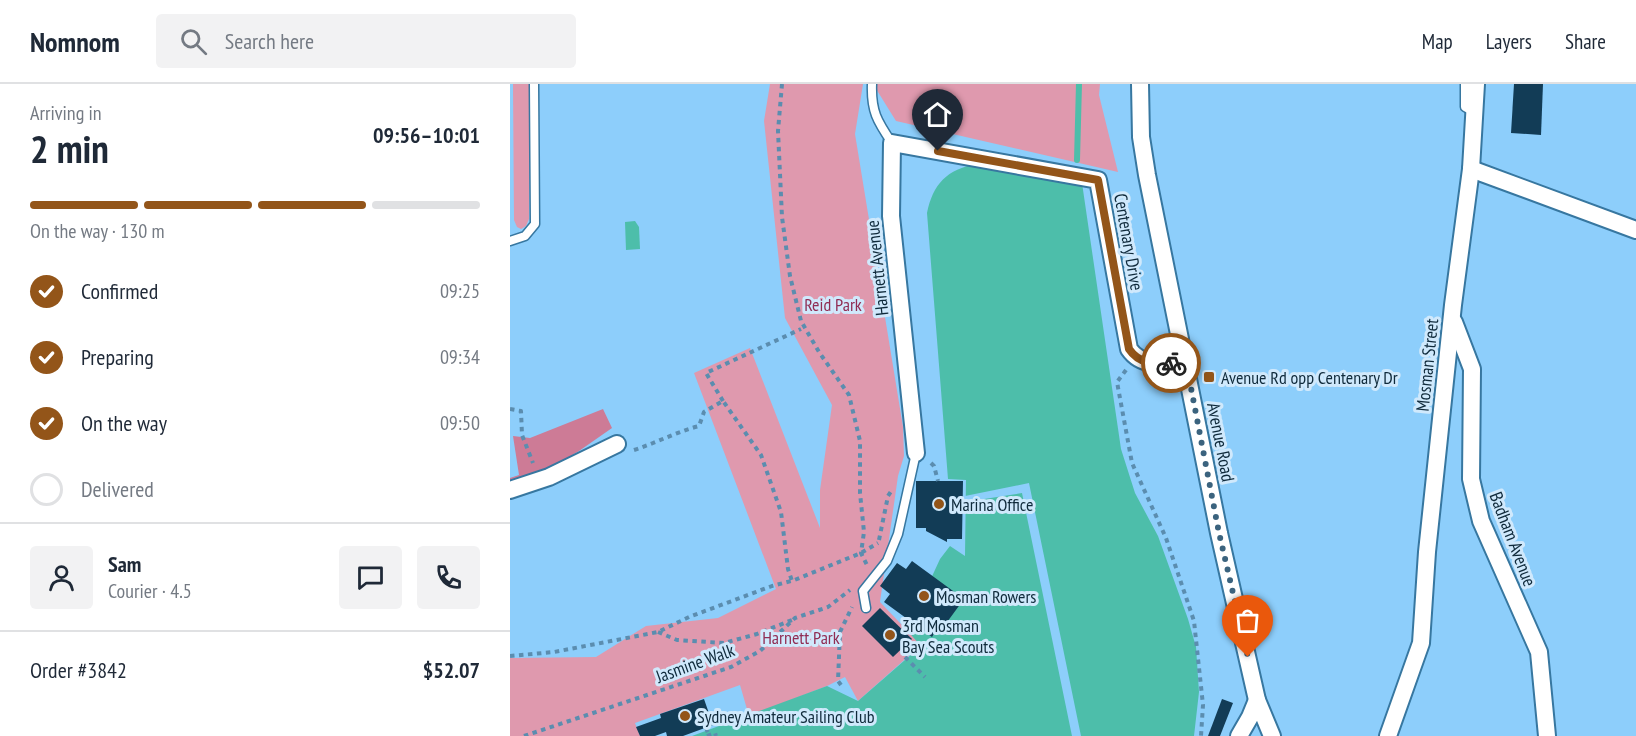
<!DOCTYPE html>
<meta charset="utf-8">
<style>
:root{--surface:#fff;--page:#f2f2f3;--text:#1f2937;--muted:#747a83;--line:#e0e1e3;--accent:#935519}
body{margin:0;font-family:"PT Sans Narrow",sans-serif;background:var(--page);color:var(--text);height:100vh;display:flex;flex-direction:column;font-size:22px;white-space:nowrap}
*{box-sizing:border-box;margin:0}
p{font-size:20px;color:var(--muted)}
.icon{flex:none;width:33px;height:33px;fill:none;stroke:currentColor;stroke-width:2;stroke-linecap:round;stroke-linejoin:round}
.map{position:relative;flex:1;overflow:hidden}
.details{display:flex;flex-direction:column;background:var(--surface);width:510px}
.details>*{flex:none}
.pin{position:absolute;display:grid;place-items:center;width:51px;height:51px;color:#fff;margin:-62px -26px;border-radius:50% 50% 50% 0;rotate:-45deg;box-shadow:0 0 6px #0007}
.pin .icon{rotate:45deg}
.courier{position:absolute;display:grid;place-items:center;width:60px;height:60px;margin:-30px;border:4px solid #935519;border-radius:50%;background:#fff;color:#222;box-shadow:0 2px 8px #0007}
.summary em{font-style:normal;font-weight:800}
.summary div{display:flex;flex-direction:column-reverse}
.summary{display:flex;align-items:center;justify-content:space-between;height:102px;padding:0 30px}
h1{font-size:39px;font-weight:800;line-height:45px}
.bar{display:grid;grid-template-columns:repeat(4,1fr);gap:9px 6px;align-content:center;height:72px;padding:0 30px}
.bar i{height:8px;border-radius:4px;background:var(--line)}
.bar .on{background:var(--accent)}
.bar p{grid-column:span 4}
.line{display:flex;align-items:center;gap:15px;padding:0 30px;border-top:2px solid var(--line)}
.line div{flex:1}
.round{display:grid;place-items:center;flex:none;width:63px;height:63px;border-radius:6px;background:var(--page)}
ol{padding:0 30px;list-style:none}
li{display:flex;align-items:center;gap:18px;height:66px}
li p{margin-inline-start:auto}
li .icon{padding:6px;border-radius:50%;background:var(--accent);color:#fff;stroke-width:4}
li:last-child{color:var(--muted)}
li i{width:33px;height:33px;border:3px solid var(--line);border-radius:50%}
header{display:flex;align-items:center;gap:36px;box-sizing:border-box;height:84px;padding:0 30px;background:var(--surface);border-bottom:2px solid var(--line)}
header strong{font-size:28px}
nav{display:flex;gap:33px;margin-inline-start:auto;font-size:21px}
.search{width:420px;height:54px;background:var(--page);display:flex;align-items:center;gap:15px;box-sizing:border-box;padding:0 21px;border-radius:6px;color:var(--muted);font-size:22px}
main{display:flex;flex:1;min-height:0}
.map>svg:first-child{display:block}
.green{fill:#df99ae}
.forest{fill:#cd7b96}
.water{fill:#4dbeaa}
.pier{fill:#8dcefb}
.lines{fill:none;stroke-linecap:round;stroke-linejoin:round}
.stream{stroke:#4dbeaa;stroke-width:6}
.building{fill:#123c56}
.lane-casing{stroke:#3777a0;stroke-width:11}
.street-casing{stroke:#3777a0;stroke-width:20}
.path{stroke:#5b8daf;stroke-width:4;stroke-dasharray:4.5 4.5;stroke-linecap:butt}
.lane{stroke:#fff;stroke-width:8}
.street{stroke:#fff;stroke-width:16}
.done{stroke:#3b637e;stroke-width:6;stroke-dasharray:0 10.8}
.route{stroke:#935519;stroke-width:8}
.poi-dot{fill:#935519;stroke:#d0e9fc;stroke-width:2}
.labels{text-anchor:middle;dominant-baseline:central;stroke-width:6;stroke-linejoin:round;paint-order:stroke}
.street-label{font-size:18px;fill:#0f2a3b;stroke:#d0e9fc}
.park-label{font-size:18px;fill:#902d54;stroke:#d0e9fc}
.poi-label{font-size:18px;fill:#0f2a3b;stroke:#d0e9fc;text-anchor:start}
</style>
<header>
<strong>Nomnom</strong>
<div class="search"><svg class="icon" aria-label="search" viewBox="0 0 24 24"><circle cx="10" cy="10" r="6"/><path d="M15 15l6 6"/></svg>Search here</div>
<nav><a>Map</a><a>Layers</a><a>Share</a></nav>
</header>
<main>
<section class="details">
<div class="summary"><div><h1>2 min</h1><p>Arriving in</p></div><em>09:56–10:01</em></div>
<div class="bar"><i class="on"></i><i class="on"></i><i class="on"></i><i></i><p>On the way · 130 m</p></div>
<ol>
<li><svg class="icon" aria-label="check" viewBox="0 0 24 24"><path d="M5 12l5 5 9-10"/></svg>Confirmed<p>09:25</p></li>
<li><svg class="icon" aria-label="check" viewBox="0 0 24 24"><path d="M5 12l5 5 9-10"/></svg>Preparing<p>09:34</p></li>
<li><svg class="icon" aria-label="check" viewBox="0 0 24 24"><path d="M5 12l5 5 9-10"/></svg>On the way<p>09:50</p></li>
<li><i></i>Delivered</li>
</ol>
<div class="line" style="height:108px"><a class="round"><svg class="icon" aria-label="person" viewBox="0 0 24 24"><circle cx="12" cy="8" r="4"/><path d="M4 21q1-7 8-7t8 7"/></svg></a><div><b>Sam</b><p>Courier · 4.5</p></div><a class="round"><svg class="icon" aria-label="chat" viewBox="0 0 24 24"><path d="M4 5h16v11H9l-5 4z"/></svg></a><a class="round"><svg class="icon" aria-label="phone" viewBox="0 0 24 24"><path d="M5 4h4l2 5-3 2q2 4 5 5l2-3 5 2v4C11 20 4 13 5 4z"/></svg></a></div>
<div class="line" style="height:78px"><div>Order #3842</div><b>$52.07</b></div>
</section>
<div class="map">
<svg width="1126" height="652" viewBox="0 0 1126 652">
<rect width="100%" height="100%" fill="#8dcefb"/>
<!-- green -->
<g class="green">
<polygon points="3,0 20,0 19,135 16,142 11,145 7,143 4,136"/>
<polygon points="260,0 353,0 345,50 393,343 394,372 388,392 370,518 411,561 348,617 335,593 317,602 239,632 230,601 125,639 130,652 0,652 0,574 86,573 136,542 208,534 266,505 184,289 240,264 310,444 310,406 322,321 275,234 254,37"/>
<polygon points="363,0 590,0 589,11 608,88 386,37"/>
</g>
<!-- forest -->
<polygon class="forest" points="93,325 102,344 69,367 22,395 0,402 0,394 9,391 3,352 20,354"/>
<!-- water -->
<g class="water">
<path d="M 467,80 L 572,99 L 611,365 L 625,409 L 648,452 L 678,535 L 686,563 L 689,608 L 684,652 L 182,652 L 317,602 L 348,617 L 411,562 L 394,543 L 401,538 L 430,475 L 440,462 L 455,472 L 456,396 L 438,395 L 417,129 C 423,100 437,85 467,80 Z"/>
<polygon points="125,137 129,143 130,165 116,166 115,138"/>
</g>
<!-- pier -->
<polygon class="pier" points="519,399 571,652 562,652 512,409 455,418 455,412"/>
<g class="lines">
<!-- stream -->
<polyline class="stream" points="567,76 569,0"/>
</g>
<!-- building -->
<g class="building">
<polygon points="1004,0 1033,0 1031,51 1001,49"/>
<polygon points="406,397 453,397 452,455 437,455 437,458 416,447 416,444 406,444"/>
<polygon points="402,477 454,515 432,545 429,542 422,553 374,518 380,510 370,502 387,479 396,485"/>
<polygon points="370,524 402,555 383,573 352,542"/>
<polygon points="194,615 203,641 173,652 157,652 156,648 145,652 130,652 126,643 151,634 150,630"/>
<polygon points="712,615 723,619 710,652 698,652"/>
</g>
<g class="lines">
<!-- lane casing -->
<g class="lane-casing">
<g id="lane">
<path d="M 362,0 C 361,27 367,37 382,59"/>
<polyline points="955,0 955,23 964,28"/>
<polyline points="0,157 15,152 25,140 24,0"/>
<polyline points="356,524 353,507 377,477 388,450 406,369"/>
</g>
</g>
<!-- street casing -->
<g class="street-casing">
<g id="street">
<polyline points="630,0 631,53 637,91 709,449 747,616 762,652"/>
<polyline points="961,85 1126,146"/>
<polyline points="944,238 962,285 961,395 971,437 1029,568 1037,652"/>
<path d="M 406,369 L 381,132 L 382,59 L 588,96 L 619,265 C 632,284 656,280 676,278"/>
<polyline points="0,406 39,393 107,360"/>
<polyline points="729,652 740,633 747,616"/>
<polyline points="878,652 911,559 917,468 943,221 961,85 966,0"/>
</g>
</g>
<!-- path -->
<g class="path">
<polyline points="272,0 268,47 272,133 280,192 291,237 309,268 339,311 350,357 350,409 354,448 351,469 357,481"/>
<polyline points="616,286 607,298 622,379 656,454 684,537 693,621 691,652"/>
<polyline points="213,317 196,289 291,245"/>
<polyline points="0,325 11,327 12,351 23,379"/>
<path d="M 124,366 C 146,359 166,348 189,342 L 194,328 L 213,317 L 251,371 L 271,428 L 278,485 L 282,497 L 351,469 L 368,459"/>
<polyline points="421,379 424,382 428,397"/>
<polyline points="369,456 378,412 382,406"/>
<polyline points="148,548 167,556 214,559 247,550 282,536"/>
<polyline points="0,572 44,568 148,548 179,533 262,502 281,497"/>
<polyline points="395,573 415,593"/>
<polyline points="331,601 328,597 330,548 342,523"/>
<polyline points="196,644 199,651"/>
<polyline points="14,652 221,583 250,567 285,534 318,523 340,506"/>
<polyline points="197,652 205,649 206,652"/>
</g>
<!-- lane -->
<use href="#lane" class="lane"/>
<!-- street -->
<use href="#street" class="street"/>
</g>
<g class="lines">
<!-- done -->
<polyline class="done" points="661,279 676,278 709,449 738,573"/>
<!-- route -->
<path class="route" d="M 428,67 L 588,96 L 619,265 C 629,280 644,280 661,279"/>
</g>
<!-- markers -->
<g class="poi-dot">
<rect x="693" y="287" width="12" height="12" rx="3"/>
<circle cx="429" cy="420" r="6"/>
<circle cx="414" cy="512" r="6"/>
<circle cx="380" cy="551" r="6"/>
<circle cx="175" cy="632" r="6"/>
</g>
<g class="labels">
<!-- street labels -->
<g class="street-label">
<text transform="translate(619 158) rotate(80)">Centenary Drive</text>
<text transform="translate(367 184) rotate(-96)">Harnett Avenue</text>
<text transform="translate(917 281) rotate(-84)">Mosman Street</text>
<text transform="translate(711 358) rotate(79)">Avenue Road</text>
<text transform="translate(1003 455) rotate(69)">Badham Avenue</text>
<text transform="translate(185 579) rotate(-20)">Jasmine Walk</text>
</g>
<!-- park labels -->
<g class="park-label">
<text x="323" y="220">Reid Park</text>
<text x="291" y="553">Harnett Park</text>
</g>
<!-- poi labels -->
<g class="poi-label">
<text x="711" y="293">Avenue Rd opp Centenary Dr</text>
<text x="441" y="420">Marina Office</text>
<text x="426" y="512">Mosman Rowers</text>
<text x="392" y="541">3rd Mosman<tspan x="392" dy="21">Bay Sea Scouts</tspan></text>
<text x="187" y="632">Sydney Amateur Sailing Club</text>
</g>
</g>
</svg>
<div class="pin" style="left:738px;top:573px;background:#ea580c"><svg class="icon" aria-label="bag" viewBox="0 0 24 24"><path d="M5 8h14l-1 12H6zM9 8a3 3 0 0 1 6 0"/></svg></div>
<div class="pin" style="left:428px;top:67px;background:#1f2937"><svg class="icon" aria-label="home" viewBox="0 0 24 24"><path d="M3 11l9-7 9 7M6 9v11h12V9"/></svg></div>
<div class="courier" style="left:661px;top:279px"><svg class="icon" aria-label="bike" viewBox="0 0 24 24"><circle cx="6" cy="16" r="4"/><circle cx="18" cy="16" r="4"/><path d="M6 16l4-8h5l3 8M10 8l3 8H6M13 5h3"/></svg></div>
</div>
</main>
